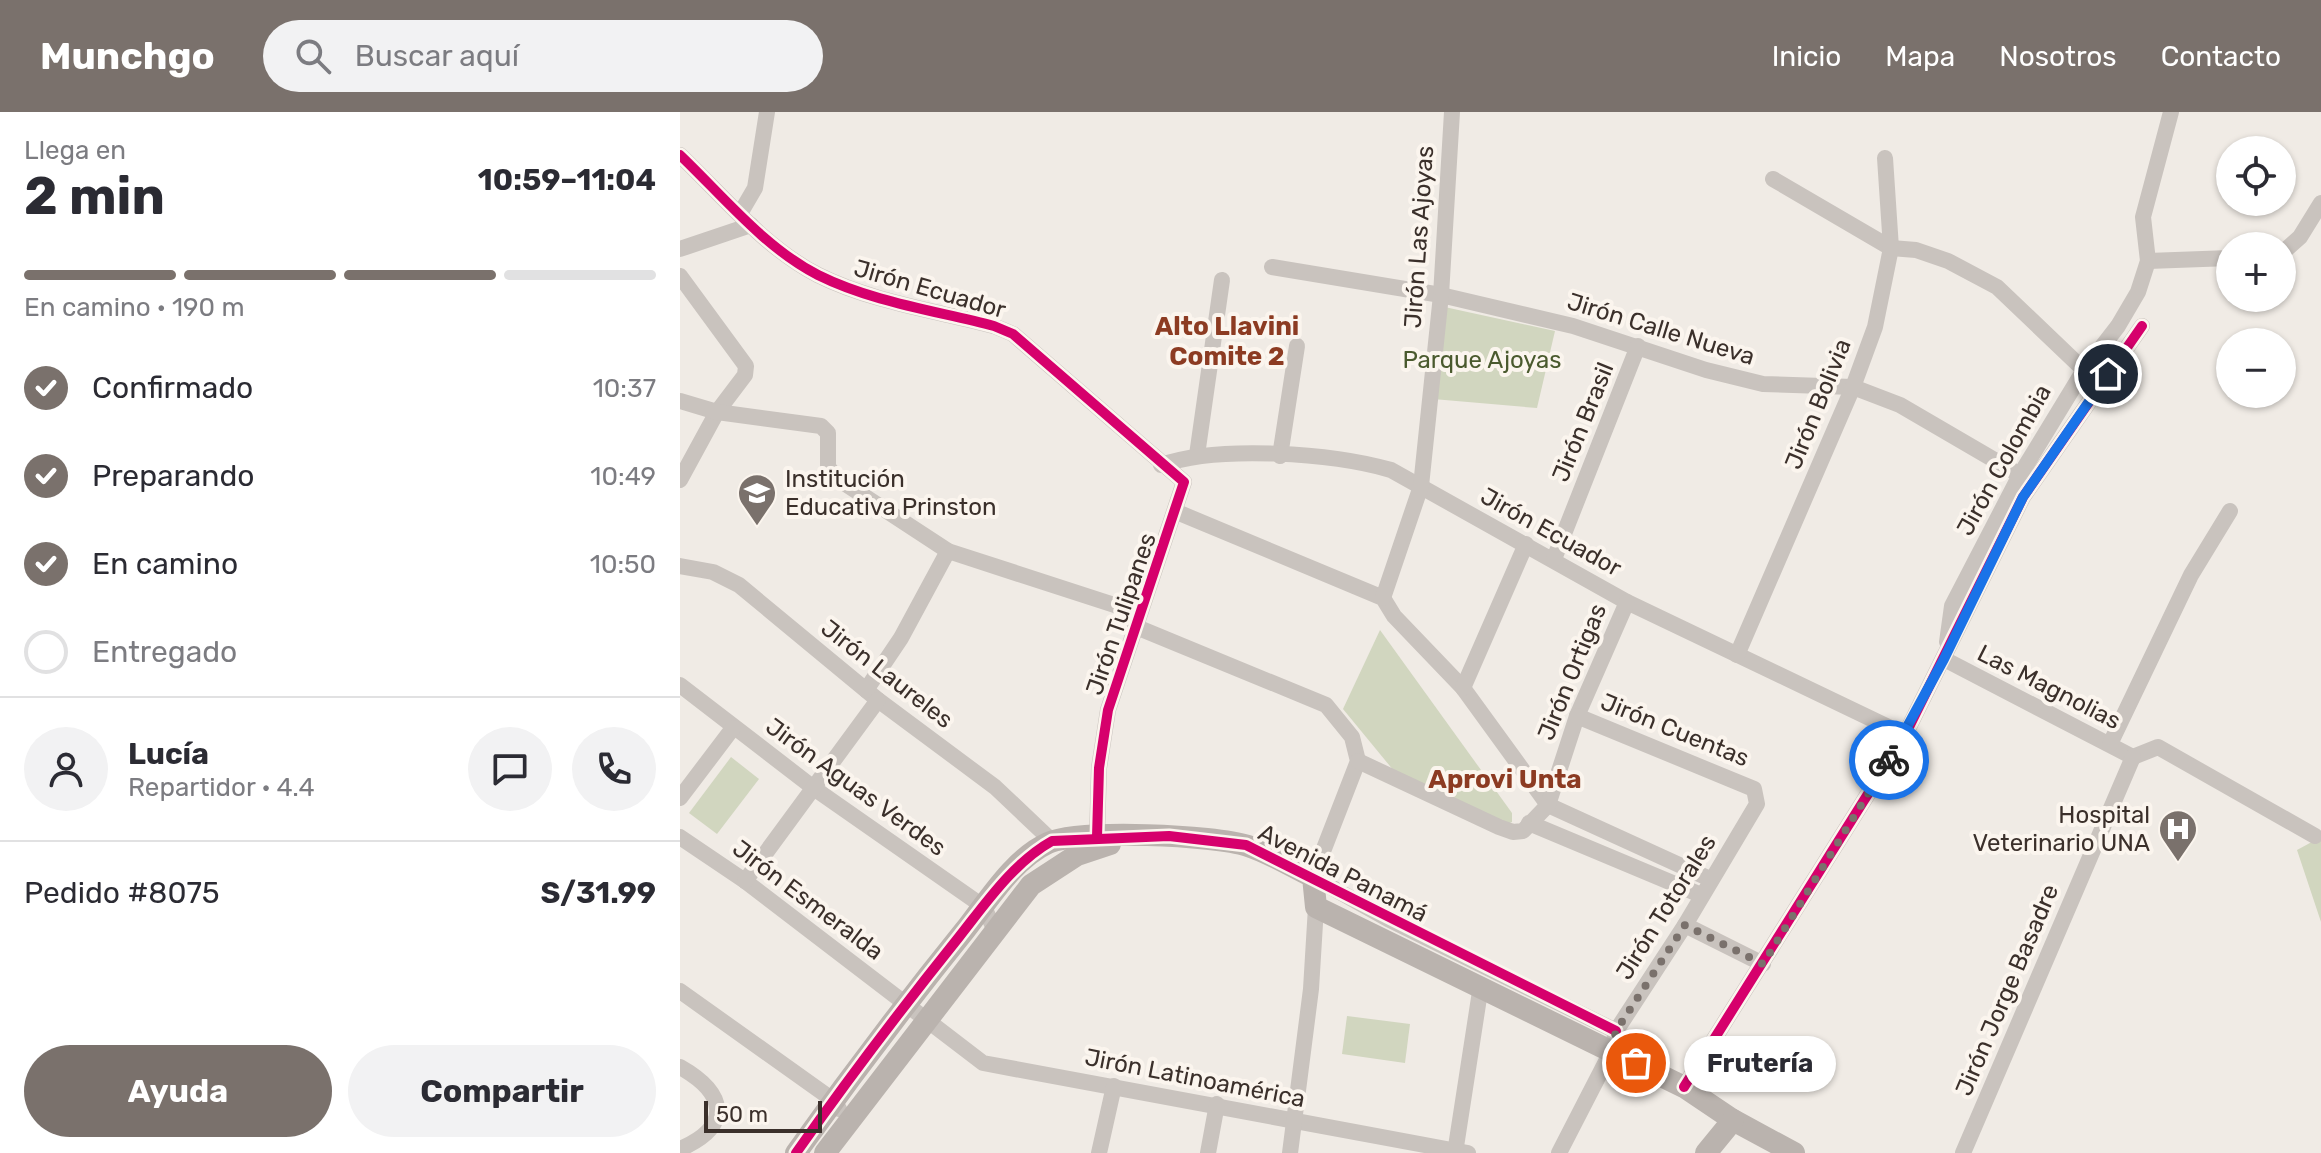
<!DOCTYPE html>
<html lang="es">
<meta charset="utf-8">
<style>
:root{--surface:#fff;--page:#f2f2f3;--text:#2b2b33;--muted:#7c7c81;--line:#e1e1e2;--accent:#7a716c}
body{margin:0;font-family:Rubik,sans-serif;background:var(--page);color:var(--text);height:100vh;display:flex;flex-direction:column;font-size:30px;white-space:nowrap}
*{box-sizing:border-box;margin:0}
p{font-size:26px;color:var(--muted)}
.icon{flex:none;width:44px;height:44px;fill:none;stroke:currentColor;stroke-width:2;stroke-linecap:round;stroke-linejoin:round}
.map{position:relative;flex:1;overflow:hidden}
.side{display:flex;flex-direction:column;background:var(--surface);width:680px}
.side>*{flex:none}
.buttons{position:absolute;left:1536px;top:24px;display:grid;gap:16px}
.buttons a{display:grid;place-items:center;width:80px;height:80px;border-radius:50%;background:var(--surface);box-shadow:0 2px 6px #0004;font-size:40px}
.scale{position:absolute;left:24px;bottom:20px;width:118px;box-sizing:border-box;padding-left:8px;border:4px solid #3b302b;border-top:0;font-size:22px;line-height:28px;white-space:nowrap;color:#3b302b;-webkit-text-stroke:6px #fbf5ee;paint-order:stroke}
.pin{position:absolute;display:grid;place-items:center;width:68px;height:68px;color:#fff;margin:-34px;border:4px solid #fff;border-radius:50%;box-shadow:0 2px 8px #0007}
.courier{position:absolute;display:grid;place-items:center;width:80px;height:80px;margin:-40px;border:6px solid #1a73e8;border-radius:50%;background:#fff;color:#222;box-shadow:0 2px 10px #0007}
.bubble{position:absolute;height:56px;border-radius:28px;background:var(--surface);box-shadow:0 2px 6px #0004;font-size:26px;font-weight:700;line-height:56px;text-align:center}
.headline em{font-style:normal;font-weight:700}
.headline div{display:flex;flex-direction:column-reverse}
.headline{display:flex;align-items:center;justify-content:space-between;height:136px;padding:0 24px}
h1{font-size:52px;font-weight:700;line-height:60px}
.bar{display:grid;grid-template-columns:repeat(4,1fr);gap:12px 8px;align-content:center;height:96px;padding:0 24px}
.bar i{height:10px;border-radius:6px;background:var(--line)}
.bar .selected{background:var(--accent)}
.bar p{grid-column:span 4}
.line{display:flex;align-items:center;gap:20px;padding:0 24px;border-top:2px solid var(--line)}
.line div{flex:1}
.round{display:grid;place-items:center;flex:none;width:84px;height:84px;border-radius:42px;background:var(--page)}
ol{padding:0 24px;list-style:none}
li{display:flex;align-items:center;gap:24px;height:88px}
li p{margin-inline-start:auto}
li .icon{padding:8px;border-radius:50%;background:var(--accent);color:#fff;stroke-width:4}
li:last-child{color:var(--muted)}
li i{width:44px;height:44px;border:4px solid var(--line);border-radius:50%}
.action{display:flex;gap:16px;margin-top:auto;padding:16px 24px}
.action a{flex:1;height:92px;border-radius:48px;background:var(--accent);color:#fff;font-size:32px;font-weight:700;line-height:92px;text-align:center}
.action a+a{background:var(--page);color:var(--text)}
header{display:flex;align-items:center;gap:48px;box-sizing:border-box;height:112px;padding:0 40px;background:var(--accent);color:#fff}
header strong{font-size:38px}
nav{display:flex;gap:44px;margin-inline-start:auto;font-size:28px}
.search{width:560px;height:72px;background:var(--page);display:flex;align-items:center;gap:20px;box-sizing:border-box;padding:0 28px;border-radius:44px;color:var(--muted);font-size:30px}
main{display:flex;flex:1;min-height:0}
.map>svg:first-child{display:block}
.green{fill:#d1d6bf}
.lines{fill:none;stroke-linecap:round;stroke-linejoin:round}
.street{stroke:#c9c3be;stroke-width:16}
.secondary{stroke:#bab3ae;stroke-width:22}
.cycleway-casing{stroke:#fbf5ee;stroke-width:15}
.cycleway{stroke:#d6006c;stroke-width:10}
.done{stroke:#7a716c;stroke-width:8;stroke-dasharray:0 14.4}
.route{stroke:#1a73e8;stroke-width:10}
.labels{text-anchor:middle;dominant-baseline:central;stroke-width:8;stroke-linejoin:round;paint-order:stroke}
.street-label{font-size:24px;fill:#3b302b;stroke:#fbf5ee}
.park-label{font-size:24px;fill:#4a5a2e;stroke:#fbf5ee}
.poi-label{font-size:24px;fill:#3b302b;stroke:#fbf5ee;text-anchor:start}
.neighbourhood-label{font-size:26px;font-weight:bold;fill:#8c3b22;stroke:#fbf5ee}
</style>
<header>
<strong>Munchgo</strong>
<div class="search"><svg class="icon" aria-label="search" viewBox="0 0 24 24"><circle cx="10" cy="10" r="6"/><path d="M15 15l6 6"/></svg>Buscar aquí</div>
<nav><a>Inicio</a><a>Mapa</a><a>Nosotros</a><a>Contacto</a></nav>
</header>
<main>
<section class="side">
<div class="headline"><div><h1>2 min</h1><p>Llega en</p></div><em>10:59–11:04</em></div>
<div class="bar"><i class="selected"></i><i class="selected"></i><i class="selected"></i><i></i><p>En camino · 190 m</p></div>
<ol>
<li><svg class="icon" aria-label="check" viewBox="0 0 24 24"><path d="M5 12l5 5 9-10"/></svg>Confirmado<p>10:37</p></li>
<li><svg class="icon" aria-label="check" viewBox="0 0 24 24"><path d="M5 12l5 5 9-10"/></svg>Preparando<p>10:49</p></li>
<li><svg class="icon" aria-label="check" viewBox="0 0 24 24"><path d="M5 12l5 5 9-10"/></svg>En camino<p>10:50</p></li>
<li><i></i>Entregado</li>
</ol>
<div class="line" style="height:144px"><a class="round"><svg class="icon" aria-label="person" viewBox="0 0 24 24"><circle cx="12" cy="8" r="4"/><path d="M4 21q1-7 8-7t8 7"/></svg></a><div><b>Lucía</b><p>Repartidor · 4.4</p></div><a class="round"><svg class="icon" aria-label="chat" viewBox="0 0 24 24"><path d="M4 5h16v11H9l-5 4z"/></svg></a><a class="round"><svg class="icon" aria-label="phone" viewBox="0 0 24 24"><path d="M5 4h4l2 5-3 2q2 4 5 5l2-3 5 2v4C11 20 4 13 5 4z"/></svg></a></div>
<div class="line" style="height:104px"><div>Pedido #8075</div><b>S/31.99</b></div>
<div class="action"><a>Ayuda</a><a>Compartir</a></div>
</section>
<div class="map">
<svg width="1641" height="1041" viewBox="0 0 1641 1041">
<rect width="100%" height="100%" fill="#f0ebe5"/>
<!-- green -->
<g class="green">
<polygon points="760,194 875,219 857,296 753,287"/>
<polygon points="700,518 832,701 832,710 825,713 714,659 663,597"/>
<polygon points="51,645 79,667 37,722 9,701"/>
<polygon points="1641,725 1641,810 1617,738"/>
<polygon points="667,904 730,912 725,951 662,942"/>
</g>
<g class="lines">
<!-- street -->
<g class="street">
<path d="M 0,43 C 43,84 85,136 138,163 C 192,190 257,199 314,214 L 333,222 L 504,370 L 428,598 L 419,656 L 417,725"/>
<polyline points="1093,67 1211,136 1236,138 1268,149 1317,175 1404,258"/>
<polyline points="61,100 75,76 87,0"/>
<polyline points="0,137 71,113"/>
<polyline points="1602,141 1620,125 1641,91"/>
<polyline points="1468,149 1550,146"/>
<polyline points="592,155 761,183 893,214 1026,258 1083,272 1173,275 1220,293 1340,363"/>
<polyline points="0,164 66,254 65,263 37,300 0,368"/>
<polyline points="0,289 37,300 141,314 148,321 148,355 158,367 268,439 459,501"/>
<polyline points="517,343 542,168"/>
<polyline points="600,344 617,234"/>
<path d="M 481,353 C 539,333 652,341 711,358 L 947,490 L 1225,623"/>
<polyline points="497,400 703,486 714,504 783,576 868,693 1030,767"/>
<polyline points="874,447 958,234"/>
<polyline points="0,454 33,460 59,473 198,588 315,675 372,729"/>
<polyline points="703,486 741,374 761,183 772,0"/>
<polyline points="454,514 646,593 672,625 678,649 633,765 708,807 936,919"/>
<polyline points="1267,530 1272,494 1340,363 1404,258 1438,214 1458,180 1468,149 1463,105 1491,0"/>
<polyline points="1057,543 1173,275 1195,215 1211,136 1205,46"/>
<polyline points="1264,547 1453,645"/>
<polyline points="0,573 135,677 304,795 316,821"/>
<polyline points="783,576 846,432"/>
<polyline points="186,578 221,526 268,439"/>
<polyline points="1430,632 1511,463 1550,399"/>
<polyline points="1453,645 1478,635 1635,724"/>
<polyline points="678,649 819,715 833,720 843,719 868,693 897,604 947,490"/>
<polyline points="0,686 53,616"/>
<polyline points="849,711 1021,783"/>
<polyline points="0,725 65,769 303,951 788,1041"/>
<polyline points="65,769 198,588"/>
<polyline points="1005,813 1083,852"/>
<polyline points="0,879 153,988 159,997"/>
<path d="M 0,955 C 46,981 53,1014 0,1037"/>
<polyline points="1004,975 1225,623 1343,385 1462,214"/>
<polyline points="419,1041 434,974"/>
<polyline points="528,1041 537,992"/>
<polyline points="610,1041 631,877 636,795"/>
<polyline points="775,1041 801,873"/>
<polyline points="879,1041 932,938 936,919 1005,813 1077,692 1074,677 897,604"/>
<polyline points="1283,1041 1453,645"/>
</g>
<!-- secondary -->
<g class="secondary">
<path d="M 116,1041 C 170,965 226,891 285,818 C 308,789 333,747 368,731 C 400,717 534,723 568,734 C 590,741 612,755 633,765 L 636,795 L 1004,975 L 1053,1008 L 1114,1041"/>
<polyline points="145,1041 351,773 397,743 430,732"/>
<polyline points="1026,1041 1053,1008"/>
</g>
<!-- cycleway casing -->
<g class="cycleway-casing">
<g id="cycleway">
<path d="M 0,43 C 43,84 85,136 138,163 C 192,190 257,199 314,214 L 333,222 L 504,370 L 428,598 L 419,656 L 417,725"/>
<polyline points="1004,975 1225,623 1343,385 1462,214"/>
<path d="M 116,1041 C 168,967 222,896 279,825 C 306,791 333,751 372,729 L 489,724 L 566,733 L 936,919"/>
</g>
</g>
<!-- cycleway -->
<use href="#cycleway" class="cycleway"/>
</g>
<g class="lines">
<!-- done -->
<polyline class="done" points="956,951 932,938 936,919 1005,813 1083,852 1209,648"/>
<!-- route -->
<polyline class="route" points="1209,648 1264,547 1343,385 1428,262"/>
</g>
<!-- icons -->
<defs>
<g id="school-pin" transform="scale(2)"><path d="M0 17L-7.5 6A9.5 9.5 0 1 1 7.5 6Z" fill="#7a716c" stroke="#fbf5ee"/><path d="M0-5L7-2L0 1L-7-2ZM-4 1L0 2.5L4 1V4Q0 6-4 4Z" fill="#fff"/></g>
<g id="hospital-pin" transform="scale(2)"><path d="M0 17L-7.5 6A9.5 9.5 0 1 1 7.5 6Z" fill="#7a716c" stroke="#fbf5ee"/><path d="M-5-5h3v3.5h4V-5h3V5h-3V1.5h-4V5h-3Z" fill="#fff"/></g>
</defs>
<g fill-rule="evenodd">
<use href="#school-pin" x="77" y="381"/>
<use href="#hospital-pin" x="1498" y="717"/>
</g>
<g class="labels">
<!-- street labels -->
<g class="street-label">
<text transform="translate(739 125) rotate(-86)">Jirón Las Ajoyas</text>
<text transform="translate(250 177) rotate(16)">Jirón Ecuador</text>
<text transform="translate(981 217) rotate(17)">Jirón Calle Nueva</text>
<text transform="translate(1138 292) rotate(-68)">Jirón Bolivia</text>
<text transform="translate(903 310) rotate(-68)">Jirón Brasil</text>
<text transform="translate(1324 348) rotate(-61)">Jirón Colombia</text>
<text transform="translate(871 420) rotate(29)">Jirón Ecuador</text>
<text transform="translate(441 502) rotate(-71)">Jirón Tulipanes</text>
<text transform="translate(892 560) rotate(-68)">Jirón Ortigas</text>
<text transform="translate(207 562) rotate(38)">Jirón Laureles</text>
<text transform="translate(1369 575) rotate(27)">Las Magnolias</text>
<text transform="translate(995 618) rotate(22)">Jirón Cuentas</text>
<text transform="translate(176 675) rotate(36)">Jirón Aguas Verdes</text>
<text transform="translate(663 761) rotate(27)">Avenida Panamá</text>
<text transform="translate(128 788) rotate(37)">Jirón Esmeralda</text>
<text transform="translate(986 795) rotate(-58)">Jirón Totorales</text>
<text transform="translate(1327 878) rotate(-67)">Jirón Jorge Basadre</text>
<text transform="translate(515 966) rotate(11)">Jirón Latinoamérica</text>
</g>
<!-- park labels -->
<g class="park-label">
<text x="802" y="248">Parque Ajoyas</text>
</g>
<!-- poi labels -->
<g class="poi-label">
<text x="105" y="367">Institución<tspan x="105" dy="28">Educativa Prinston</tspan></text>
<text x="1470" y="703" text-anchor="end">Hospital<tspan x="1470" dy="28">Veterinario UNA</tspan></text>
</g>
<!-- neighbourhood labels -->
<g class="neighbourhood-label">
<text x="547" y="214">Alto Llavini<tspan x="547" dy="30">Comite 2</tspan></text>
<text x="825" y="667">Aprovi Unta</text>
</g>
</g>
</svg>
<div class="buttons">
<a><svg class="icon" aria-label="locate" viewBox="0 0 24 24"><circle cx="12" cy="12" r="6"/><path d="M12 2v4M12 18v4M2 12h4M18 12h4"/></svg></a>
<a>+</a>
<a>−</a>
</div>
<div class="scale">50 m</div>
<div class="pin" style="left:956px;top:951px;background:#ea580c"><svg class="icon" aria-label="bag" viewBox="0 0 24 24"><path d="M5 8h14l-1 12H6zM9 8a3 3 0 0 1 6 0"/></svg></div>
<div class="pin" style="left:1428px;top:262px;background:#1f2937"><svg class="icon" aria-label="home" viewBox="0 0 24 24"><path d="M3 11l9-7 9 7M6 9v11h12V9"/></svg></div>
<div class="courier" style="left:1209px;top:648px"><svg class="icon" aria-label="bike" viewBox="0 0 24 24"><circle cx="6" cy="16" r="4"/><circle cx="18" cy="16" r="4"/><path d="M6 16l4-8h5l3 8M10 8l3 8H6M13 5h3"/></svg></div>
<div class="bubble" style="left:1004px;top:924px;width:152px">Frutería</div>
</div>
</main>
